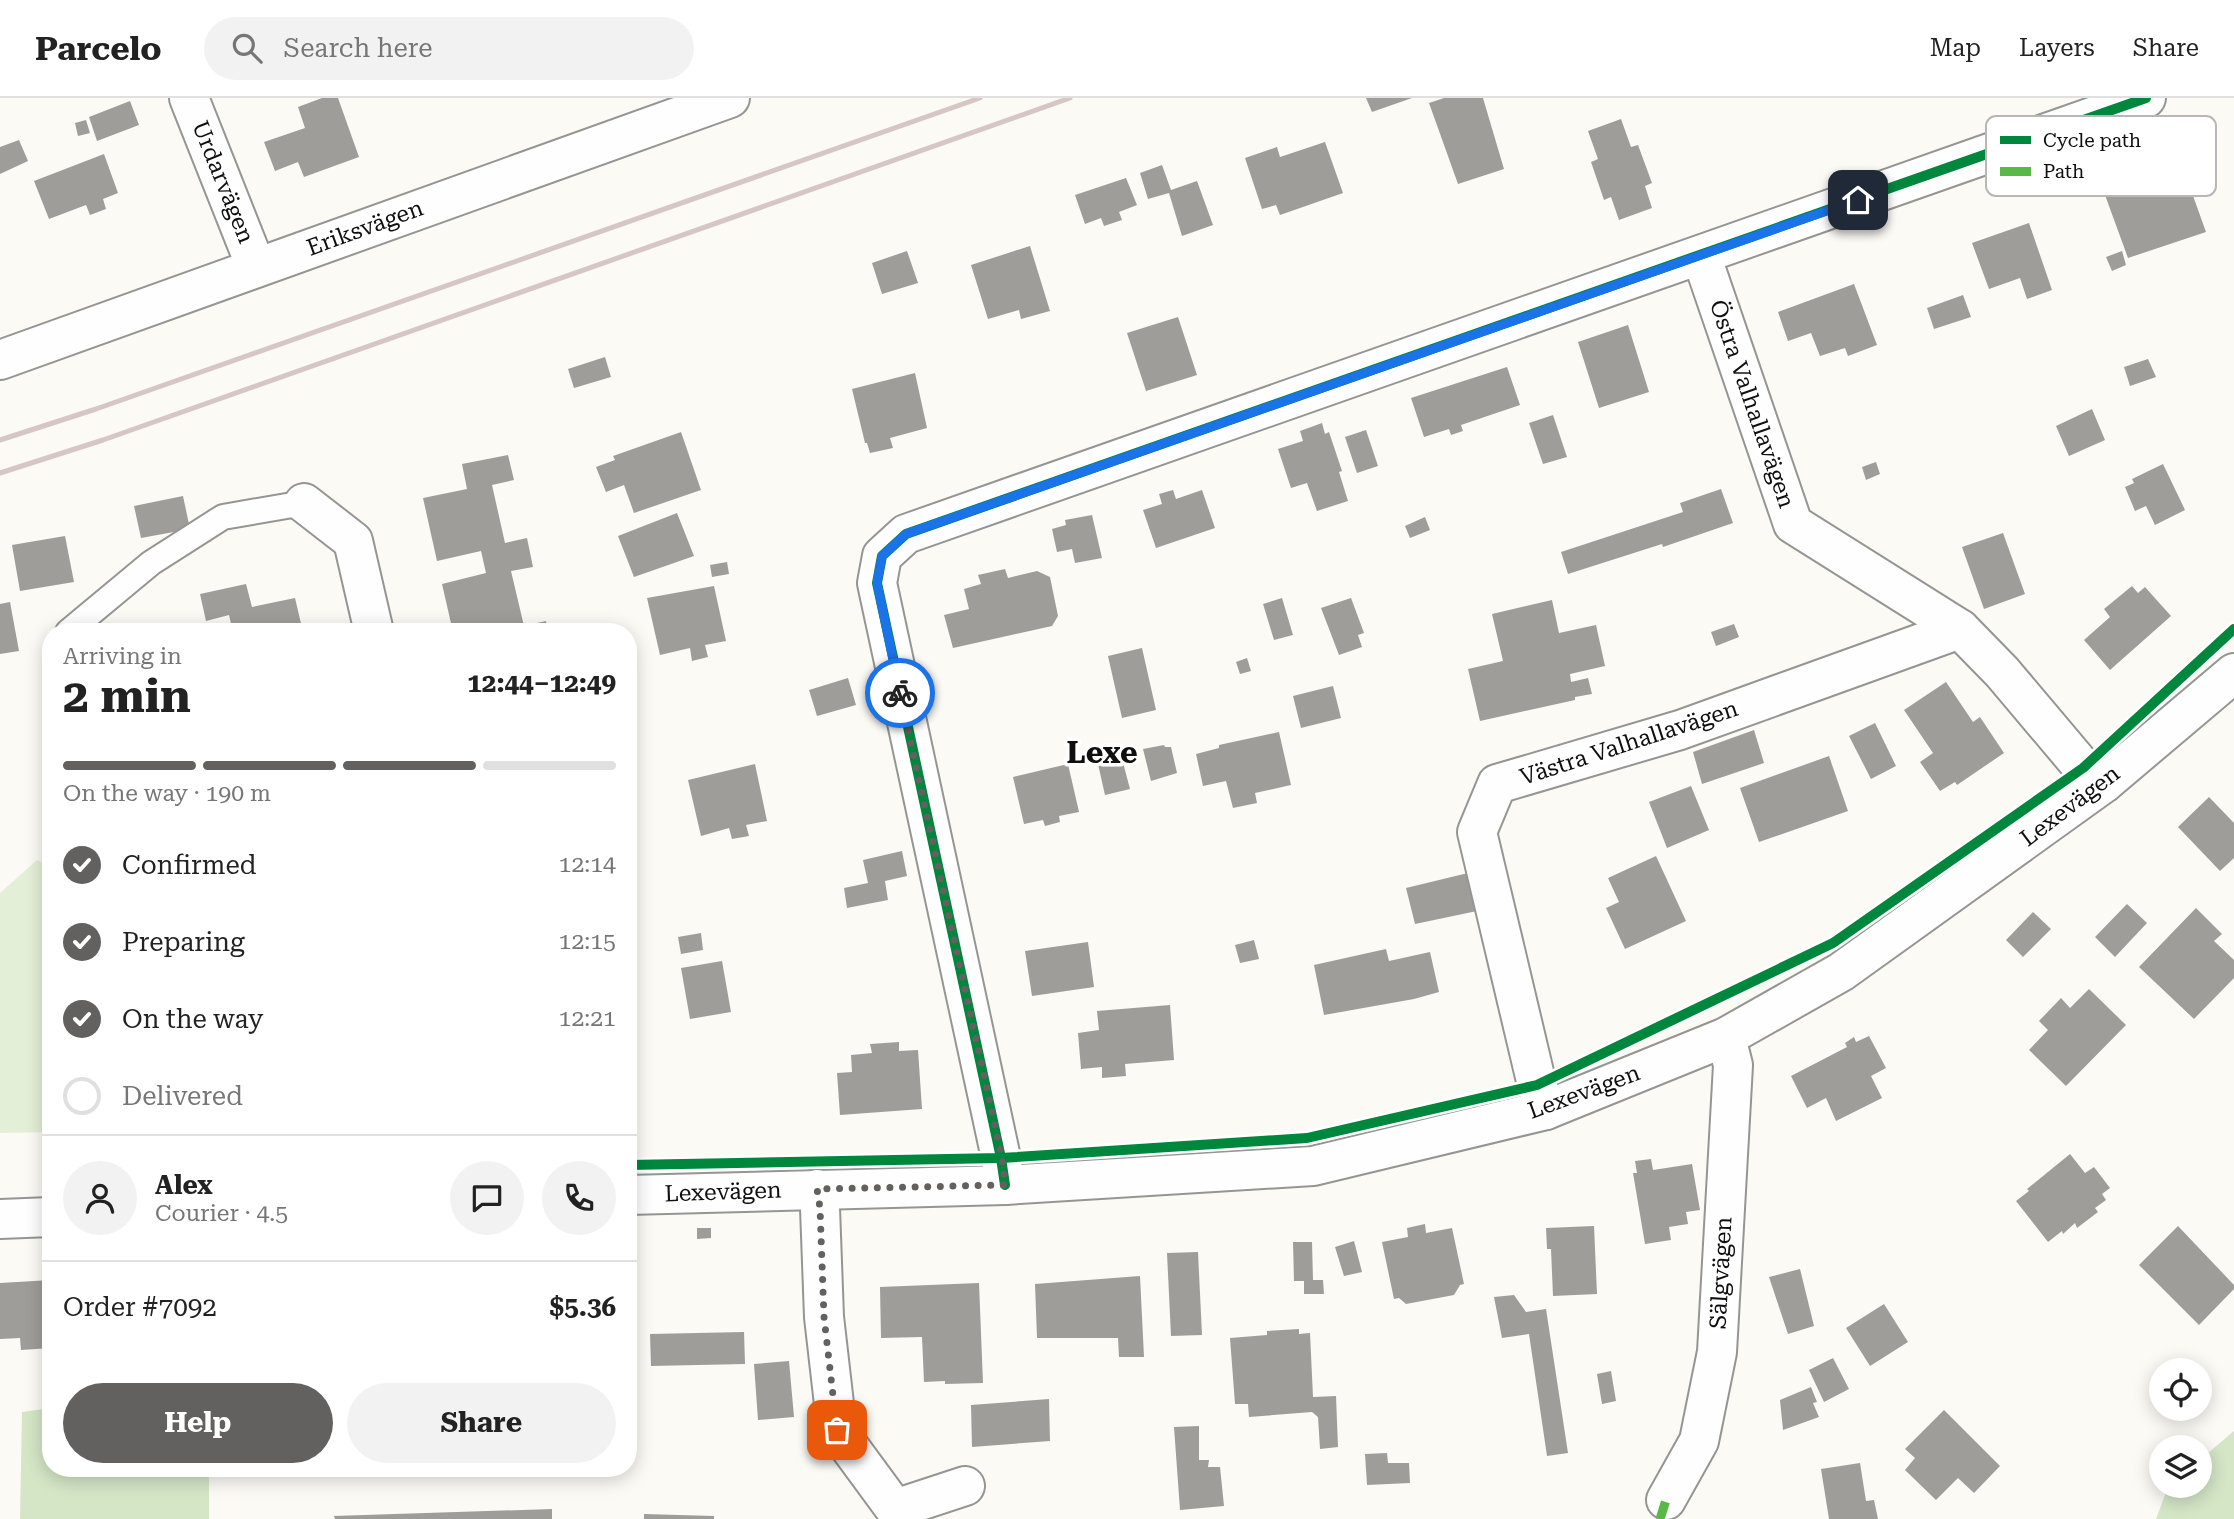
<!DOCTYPE html>
<meta charset="utf-8">
<style>
:root{--surface:#fff;--page:#f2f2f2;--text:#222;--muted:#767676;--line:#e0e0e0;--accent:#626160}
body{margin:0;font-family:"Roboto Serif",serif;background:var(--page);color:var(--text);height:100vh;display:flex;flex-direction:column;font-size:26px;white-space:nowrap}
*{box-sizing:border-box;margin:0}
p{font-size:23px;color:var(--muted)}
.icon{flex:none;width:38px;height:38px;fill:none;stroke:currentColor;stroke-width:2;stroke-linecap:round;stroke-linejoin:round}
.map{position:relative;flex:1;overflow:hidden}
.sheet{position:absolute;left:42px;top:525px;width:595px;height:854px;display:flex;flex-direction:column;background:var(--surface);border-radius:28px;box-shadow:0 4px 18px #0003}
.sheet>*{flex:none}
.controls{position:absolute;left:2149px;top:1260px;display:grid;gap:14px}
.controls a{display:grid;place-items:center;width:63px;height:63px;border-radius:50%;background:var(--surface);box-shadow:0 4px 18px #0003;font-size:35px}
.pin{position:absolute;display:grid;place-items:center;width:60px;height:60px;color:#fff;margin:-30px;border-radius:14px;box-shadow:0 4px 10px #0006}
.courier{position:absolute;display:grid;place-items:center;width:70px;height:70px;margin:-35px;border:5px solid #1a73e8;border-radius:50%;background:#fff;color:#222;box-shadow:0 2px 9px #0007}
.summary em{font-style:normal;font-weight:700}
.summary div{display:flex;flex-direction:column-reverse}
.summary{display:flex;align-items:center;justify-content:space-between;height:119px;padding:0 21px}
h1{font-size:46px;font-weight:700;line-height:52px}
.bar{display:grid;grid-template-columns:repeat(4,1fr);gap:10px 7px;align-content:center;height:84px;padding:0 21px}
.bar i{height:9px;border-radius:5px;background:var(--line)}
.bar .current{background:var(--accent)}
.bar p{grid-column:span 4}
.line{display:flex;align-items:center;gap:18px;padding:0 21px;border-top:2px solid var(--line)}
.line div{flex:1}
.round{display:grid;place-items:center;flex:none;width:74px;height:74px;border-radius:37px;background:var(--page)}
ol{padding:0 21px;list-style:none}
li{display:flex;align-items:center;gap:21px;height:77px}
li p{margin-inline-start:auto}
li .icon{padding:7px;border-radius:50%;background:var(--accent);color:#fff;stroke-width:4}
li:last-child{color:var(--muted)}
li i{width:38px;height:38px;border:4px solid var(--line);border-radius:50%}
.action{display:flex;gap:14px;margin-top:auto;padding:14px 21px}
.action a{flex:1;height:80px;border-radius:42px;background:var(--accent);color:#fff;font-size:28px;font-weight:700;line-height:80px;text-align:center}
.action a+a{background:var(--page);color:var(--text)}
header{display:flex;align-items:center;gap:42px;box-sizing:border-box;height:98px;padding:0 35px;background:var(--surface);border-bottom:2px solid var(--line)}
header strong{font-size:33px}
nav{display:flex;gap:38px;margin-inline-start:auto;font-size:24px}
.search{width:490px;height:63px;background:var(--page);display:flex;align-items:center;gap:18px;box-sizing:border-box;padding:0 24px;border-radius:38px;color:var(--muted);font-size:26px}
.map>svg:first-child{display:block}
.green{fill:#e4efd7}
.forest{fill:#d4e6c6}
.building{fill:#9f9d9a}
.lines{fill:none;stroke-linecap:round;stroke-linejoin:round}
.service-casing{stroke:#959593;stroke-width:28}
.minor-casing{stroke:#959593;stroke-width:42}
.tertiary-casing{stroke:#959593;stroke-width:42}
.service{stroke:#fefefe;stroke-width:24}
.minor{stroke:#fefefe;stroke-width:38}
.tertiary{stroke:#fefefe;stroke-width:38}
.rail{stroke:#d6c7c6;stroke-width:5}
.quiet{stroke:#58b947;stroke-width:9;stroke-dasharray:18 9;stroke-linecap:butt}
.cycleway-casing{stroke:#fff;stroke-width:15}
.cycleway{stroke:#00873e;stroke-width:10}
.done{stroke:#626160;stroke-width:7;stroke-dasharray:0 12.6}
.route{stroke:#1a73e8;stroke-width:9}
.labels{text-anchor:middle;dominant-baseline:central;stroke-width:7;stroke-linejoin:round;paint-order:stroke}
.street-label{font-size:23px;fill:#0f0f0f;stroke:#fff}
.district-label{font-size:30px;font-weight:bold;fill:#0f0f0f;stroke:#fff}
.key{fill:#fff;stroke:#b7b7b7;stroke-width:2}
.key-label{font-size:19px;fill:#0f0f0f}
</style>
<header>
<strong>Parcelo</strong>
<div class="search"><svg class="icon" aria-label="search" viewBox="0 0 24 24"><circle cx="10" cy="10" r="6"/><path d="M15 15l6 6"/></svg>Search here</div>
<nav><a>Map</a><a>Layers</a><a>Share</a></nav>
</header>
<div class="map">
<svg width="2234" height="1421" viewBox="0 0 2234 1421">
<rect width="100%" height="100%" fill="#fbfaf5"/>
<!-- green -->
<polygon class="green" points="37,762 51,769 51,1034 0,1035 0,795"/>
<!-- forest -->
<g class="forest">
<polygon points="51,1310 51,1370 209,1370 209,1421 20,1421 22,1314"/>
<polygon points="2234,1333 2234,1421 2156,1421 2168,1389 2200,1388 2200,1362"/>
</g>
<!-- building -->
<g class="building">
<polygon points="322,0 338,0 359,59 304,79 298,64 275,73 264,44 305,30 298,9"/>
<polygon points="1366,0 1412,0 1372,14"/>
<polygon points="1444,0 1483,0 1504,71 1458,86 1429,5"/>
<polygon points="130,3 139,27 97,43 89,19"/>
<polygon points="1621,21 1631,49 1638,47 1652,85 1645,88 1652,110 1619,122 1611,99 1604,102 1591,64 1598,61 1588,33"/>
<polygon points="86,22 90,35 78,38 75,25"/>
<polygon points="19,42 28,63 0,76 0,49"/>
<polygon points="1325,44 1343,95 1280,117 1276,107 1262,111 1245,60 1277,49 1280,59"/>
<polygon points="104,56 118,95 103,101 106,111 90,117 86,107 49,121 34,83"/>
<polygon points="1162,67 1171,92 1197,83 1213,127 1182,138 1169,95 1148,101 1140,75"/>
<polygon points="2183,70 2206,134 2128,160 2105,97"/>
<polygon points="1126,80 1137,107 1119,114 1122,122 1104,128 1101,120 1085,126 1075,97"/>
<polygon points="2029,125 2052,192 2027,201 2020,180 1989,191 1972,145"/>
<polygon points="1030,148 1050,213 1021,221 1019,212 988,221 971,167"/>
<polygon points="907,153 918,185 882,196 872,165"/>
<polygon points="2122,153 2126,167 2112,173 2106,159"/>
<polygon points="1854,186 1877,247 1848,258 1845,250 1820,258 1811,235 1788,243 1778,214"/>
<polygon points="1963,197 1971,219 1934,231 1927,210"/>
<polygon points="1178,219 1197,277 1146,293 1127,235"/>
<polygon points="1628,227 1649,294 1599,310 1578,244"/>
<polygon points="605,259 611,279 574,290 568,271"/>
<polygon points="2148,261 2156,279 2130,288 2124,269"/>
<polygon points="1507,269 1520,307 1461,327 1463,333 1451,337 1449,331 1424,339 1411,300"/>
<polygon points="915,275 927,330 890,340 893,350 870,355 867,345 865,345 852,291"/>
<polygon points="2092,311 2105,342 2069,358 2056,328"/>
<polygon points="1553,317 1567,359 1543,366 1529,325"/>
<polygon points="1322,325 1325,336 1329,334 1342,373 1339,374 1348,403 1317,413 1307,385 1291,390 1278,351 1303,343 1300,333"/>
<polygon points="1366,332 1378,368 1357,375 1345,339"/>
<polygon points="681,334 701,392 634,415 624,387 606,394 596,369 615,362 613,358"/>
<polygon points="508,357 514,382 492,387 505,445 527,440 533,469 511,473 524,528 546,523 548,534 453,534 442,486 486,475 481,453 437,463 423,400 467,391 462,366"/>
<polygon points="1876,364 1880,376 1866,382 1862,369"/>
<polygon points="2163,366 2185,412 2155,427 2146,408 2135,413 2125,389 2134,385 2132,381"/>
<polygon points="1721,391 1733,425 1663,449 1662,446 1568,476 1561,454 1683,414 1680,405"/>
<polygon points="1173,392 1176,401 1202,392 1215,430 1156,450 1143,412 1162,406 1159,396"/>
<polygon points="183,398 190,431 141,440 134,408"/>
<polygon points="677,415 694,458 634,479 618,438"/>
<polygon points="1092,417 1102,460 1075,465 1072,451 1057,454 1052,431 1066,427 1065,422"/>
<polygon points="1425,419 1430,432 1410,440 1405,428"/>
<polygon points="2003,435 2025,496 1984,511 1962,449"/>
<polygon points="65,438 74,484 20,493 12,447"/>
<polygon points="727,464 729,476 712,479 710,467"/>
<polygon points="1005,471 1008,480 1037,473 1050,479 1058,518 1052,528 953,550 944,517 969,511 964,491 981,486 978,477"/>
<polygon points="246,486 252,509 295,500 303,534 233,534 229,517 206,523 200,496"/>
<polygon points="714,488 726,543 705,547 708,559 692,563 690,550 660,557 647,500"/>
<polygon points="2132,488 2138,495 2145,489 2171,518 2110,572 2084,542 2110,519 2104,511"/>
<polygon points="1282,500 1293,537 1274,542 1263,506"/>
<polygon points="1351,500 1364,535 1358,537 1362,549 1339,557 1321,510"/>
<polygon points="1552,502 1559,535 1596,527 1605,568 1570,576 1571,584 1588,580 1592,596 1575,599 1575,602 1480,623 1468,571 1503,563 1492,516"/>
<polygon points="10,504 19,553 0,556 0,506"/>
<polygon points="1734,526 1739,539 1716,548 1711,534"/>
<polygon points="1142,550 1156,612 1122,620 1108,558"/>
<polygon points="1247,560 1251,573 1240,576 1236,564"/>
<polygon points="848,580 856,607 817,618 809,592"/>
<polygon points="1946,584 1973,624 1980,619 2004,655 1957,687 1955,684 1940,693 1920,664 1933,655 1904,612"/>
<polygon points="1333,588 1341,620 1301,630 1293,598"/>
<polygon points="1875,625 1896,668 1871,681 1849,638"/>
<polygon points="1754,632 1764,665 1702,686 1693,654"/>
<polygon points="1279,634 1291,687 1255,695 1257,705 1233,710 1226,683 1203,688 1196,656 1219,650 1219,647"/>
<polygon points="1164,647 1165,649 1171,649 1177,675 1151,683 1143,651"/>
<polygon points="1829,658 1848,713 1759,744 1740,690"/>
<polygon points="1122,661 1130,691 1105,697 1098,666"/>
<polygon points="755,666 767,723 746,727 749,738 732,741 729,730 701,738 688,682"/>
<polygon points="1068,666 1079,714 1059,718 1060,724 1045,728 1043,722 1024,726 1013,679"/>
<polygon points="1691,688 1709,732 1667,750 1649,704"/>
<polygon points="2209,699 2234,725 2234,760 2220,773 2178,729"/>
<polygon points="902,753 907,778 885,783 888,802 847,810 844,790 868,785 863,762"/>
<polygon points="1656,758 1686,823 1625,851 1606,810 1619,804 1608,780"/>
<polygon points="1468,775 1477,813 1415,826 1406,790"/>
<polygon points="2127,806 2147,825 2115,859 2095,839"/>
<polygon points="2196,810 2222,836 2214,843 2234,862 2234,880 2194,921 2139,869"/>
<polygon points="2033,814 2051,831 2023,859 2006,842"/>
<polygon points="701,835 703,852 681,856 678,839"/>
<polygon points="1254,842 1259,861 1240,865 1235,847"/>
<polygon points="1088,844 1094,889 1032,898 1025,853"/>
<polygon points="1386,851 1389,863 1430,854 1439,894 1414,901 1324,917 1314,867"/>
<polygon points="722,863 731,914 690,921 681,870"/>
<polygon points="2089,891 2126,927 2066,988 2029,952 2048,932 2039,923 2061,900 2070,910"/>
<polygon points="1170,907 1174,962 1125,966 1126,978 1102,980 1102,969 1081,971 1078,935 1099,932 1097,913"/>
<polygon points="1869,938 1886,970 1871,978 1882,1000 1836,1023 1826,1000 1807,1010 1791,978 1847,949 1845,945 1854,939 1856,944"/>
<polygon points="899,944 899,953 918,952 922,1011 840,1017 837,975 852,974 851,957 872,955 870,946"/>
<polygon points="2070,1056 2085,1075 2094,1069 2110,1090 2102,1096 2106,1102 2095,1110 2098,1114 2077,1130 2075,1125 2063,1136 2062,1133 2048,1144 2016,1103 2029,1093 2027,1091"/>
<polygon points="1651,1061 1653,1072 1692,1066 1700,1112 1686,1114 1688,1126 1669,1129 1671,1142 1645,1146 1633,1075 1637,1075 1635,1063"/>
<polygon points="1425,1126 1426,1135 1452,1130 1464,1186 1460,1187 1454,1197 1406,1206 1399,1200 1394,1201 1382,1144 1408,1139 1407,1130"/>
<polygon points="1594,1128 1597,1196 1553,1198 1551,1151 1547,1151 1546,1130"/>
<polygon points="2178,1128 2234,1187 2234,1191 2199,1227 2139,1167"/>
<polygon points="697,1130 711,1130 711,1140 697,1141"/>
<polygon points="1354,1143 1362,1174 1344,1178 1335,1149"/>
<polygon points="1293,1144 1312,1144 1313,1182 1323,1182 1324,1196 1304,1196 1304,1183 1294,1183"/>
<polygon points="1198,1154 1202,1237 1171,1238 1167,1155"/>
<polygon points="1800,1171 1814,1228 1788,1236 1769,1179"/>
<polygon points="1140,1178 1144,1259 1119,1259 1118,1240 1037,1240 1035,1186"/>
<polygon points="51,1182 51,1250 21,1252 20,1240 0,1241 0,1185"/>
<polygon points="979,1185 983,1285 945,1286 945,1283 924,1284 922,1239 881,1240 880,1189"/>
<polygon points="1514,1197 1526,1214 1546,1211 1568,1355 1547,1358 1529,1236 1502,1240 1494,1199"/>
<polygon points="1884,1206 1908,1244 1870,1268 1846,1230"/>
<polygon points="1299,1231 1299,1236 1310,1235 1313,1299 1336,1298 1338,1349 1320,1351 1318,1319 1312,1314 1249,1319 1248,1306 1235,1306 1230,1240 1267,1237 1267,1233"/>
<polygon points="744,1234 745,1266 651,1268 650,1236"/>
<polygon points="1833,1260 1849,1291 1824,1304 1809,1272"/>
<polygon points="789,1263 794,1319 758,1322 754,1266"/>
<polygon points="1611,1273 1616,1303 1602,1306 1597,1276"/>
<polygon points="1811,1289 1817,1304 1813,1305 1819,1319 1783,1332 1780,1302"/>
<polygon points="1049,1301 1050,1343 972,1349 971,1307"/>
<polygon points="1944,1312 2000,1368 1974,1395 1958,1380 1936,1402 1905,1372 1915,1360 1905,1351"/>
<polygon points="1199,1328 1199,1362 1209,1362 1208,1369 1220,1369 1224,1408 1180,1412 1174,1329"/>
<polygon points="1387,1355 1388,1365 1409,1365 1410,1385 1367,1387 1365,1356"/>
<polygon points="1860,1365 1866,1403 1874,1402 1878,1421 1829,1421 1821,1371"/>
<polygon points="552,1411 552,1421 335,1421 334,1418"/>
<polygon points="644,1416 714,1418 714,1421 644,1421"/>
</g>
<g class="lines">
<!-- service casing -->
<g class="service-casing">
<polyline id="service" points="68,534 151,465 223,419 304,405"/>
</g>
<!-- minor casing -->
<g class="minor-casing">
<g id="minor">
<polyline points="189,0 256,169"/>
<polyline points="1701,157 1793,426 1960,531 2002,574 2083,670 2104,685"/>
<polyline points="0,262 730,0"/>
<polyline points="304,405 353,443 374,534"/>
<polyline points="1546,1012 1537,987 1477,734 1497,686 1680,632 1960,531"/>
<polyline points="1005,1087 1001,1060 877,485 882,458 906,436 2146,0"/>
<polyline points="817,1091 820,1110 824,1219 837,1332 895,1411 965,1388"/>
<polyline points="1666,1402 1699,1343 1717,1254 1733,967 1726,939"/>
</g>
</g>
<!-- tertiary casing -->
<g class="tertiary-casing">
<g id="tertiary">
<polyline points="628,1097 1005,1087 1313,1068 1546,1012 1726,939 1841,874 2104,685 2234,575"/>
<polyline points="0,1121 51,1119"/>
</g>
</g>
<!-- service -->
<use href="#service" class="service"/>
<!-- minor -->
<use href="#minor" class="minor"/>
<!-- tertiary -->
<use href="#tertiary" class="tertiary"/>
<!-- rail -->
<g class="rail">
<polyline points="0,342 96,311 980,0"/>
<polyline points="0,375 103,342 1070,0"/>
</g>
<!-- quiet -->
<polyline class="quiet" points="1660,1421 1666,1402"/>
<!-- cycleway casing -->
<g class="cycleway-casing">
<g id="cycleway">
<polyline points="628,1067 1001,1060 1307,1040 1537,987 1833,845 2083,670 2234,531"/>
<polyline points="1005,1087 1001,1060 877,485 882,458 906,436 2146,0"/>
</g>
</g>
<!-- cycleway -->
<use href="#cycleway" class="cycleway"/>
</g>
<g class="lines">
<!-- done -->
<polyline class="done" points="837,1332 824,1219 820,1110 817,1091 1005,1087 1002,1060 900,595"/>
<!-- route -->
<polyline class="route" points="900,595 877,485 882,458 906,436 1858,102"/>
</g>
<g class="labels">
<!-- street labels -->
<g class="street-label">
<text transform="translate(223 84) rotate(68)">Urdarvägen</text>
<text transform="translate(365 130) rotate(-20)">Eriksvägen</text>
<text transform="translate(1752 306) rotate(71)">Östra Valhallavägen</text>
<text transform="translate(1629 645) rotate(-18)">Västra Valhallavägen</text>
<text transform="translate(2070 708) rotate(-37)">Lexevägen</text>
<text transform="translate(1584 994) rotate(-20)">Lexevägen</text>
<text transform="translate(723 1094) rotate(-2)">Lexevägen</text>
<text transform="translate(1721 1175) rotate(-87)">Sälgvägen</text>
</g>
<!-- district labels -->
<g class="district-label">
<text x="1102" y="654">Lexe</text>
</g>
</g>
<!-- legend -->
<rect x="1986" y="18" width="230" height="80" rx="10" class="key"/>
<rect x="2000" y="38" width="31" height="8" fill="#00873e"/>
<rect x="2000" y="69" width="31" height="9" fill="#58b947"/>
<g class="key-label">
<text x="2043" y="49">Cycle path</text>
<text x="2043" y="80">Path</text>
</g>
</svg>
<div class="controls">
<a><svg class="icon" aria-label="locate" viewBox="0 0 24 24"><circle cx="12" cy="12" r="6"/><path d="M12 2v4M12 18v4M2 12h4M18 12h4"/></svg></a>
<a><svg class="icon" aria-label="layers" viewBox="0 0 24 24"><path d="M12 4l9 5-9 5-9-5zM3 14l9 5 9-5"/></svg></a>
</div>
<div class="pin" style="left:837px;top:1332px;background:#ea580c"><svg class="icon" aria-label="bag" viewBox="0 0 24 24"><path d="M5 8h14l-1 12H6zM9 8a3 3 0 0 1 6 0"/></svg></div>
<div class="pin" style="left:1858px;top:102px;background:#1f2937"><svg class="icon" aria-label="home" viewBox="0 0 24 24"><path d="M3 11l9-7 9 7M6 9v11h12V9"/></svg></div>
<div class="courier" style="left:900px;top:595px"><svg class="icon" aria-label="bike" viewBox="0 0 24 24"><circle cx="6" cy="16" r="4"/><circle cx="18" cy="16" r="4"/><path d="M6 16l4-8h5l3 8M10 8l3 8H6M13 5h3"/></svg></div>
<section class="sheet">
<div class="summary"><div><h1>2 min</h1><p>Arriving in</p></div><em>12:44–12:49</em></div>
<div class="bar"><i class="current"></i><i class="current"></i><i class="current"></i><i></i><p>On the way · 190 m</p></div>
<ol>
<li><svg class="icon" aria-label="check" viewBox="0 0 24 24"><path d="M5 12l5 5 9-10"/></svg>Confirmed<p>12:14</p></li>
<li><svg class="icon" aria-label="check" viewBox="0 0 24 24"><path d="M5 12l5 5 9-10"/></svg>Preparing<p>12:15</p></li>
<li><svg class="icon" aria-label="check" viewBox="0 0 24 24"><path d="M5 12l5 5 9-10"/></svg>On the way<p>12:21</p></li>
<li><i></i>Delivered</li>
</ol>
<div class="line" style="height:126px"><a class="round"><svg class="icon" aria-label="person" viewBox="0 0 24 24"><circle cx="12" cy="8" r="4"/><path d="M4 21q1-7 8-7t8 7"/></svg></a><div><b>Alex</b><p>Courier · 4.5</p></div><a class="round"><svg class="icon" aria-label="chat" viewBox="0 0 24 24"><path d="M4 5h16v11H9l-5 4z"/></svg></a><a class="round"><svg class="icon" aria-label="phone" viewBox="0 0 24 24"><path d="M5 4h4l2 5-3 2q2 4 5 5l2-3 5 2v4C11 20 4 13 5 4z"/></svg></a></div>
<div class="line" style="height:91px"><div>Order #7092</div><b>$5.36</b></div>
<div class="action"><a>Help</a><a>Share</a></div>
</section>
</div>
